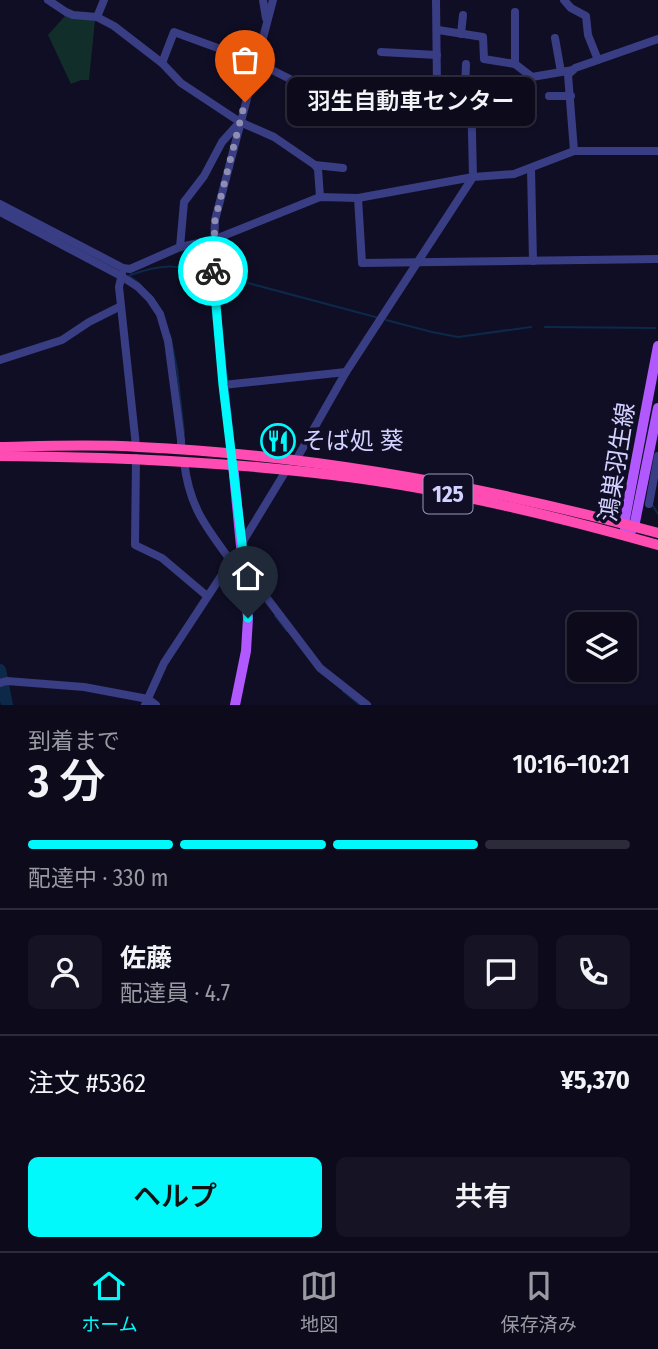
<!DOCTYPE html>
<html lang="ja">
<meta charset="utf-8">
<style>
:root{--surface:#0c0a1b;--page:#151324;--text:#f1f3f6;--muted:#9a9aa3;--line:#2c2b3a;--accent:#01f9fb}
body{margin:0;font-family:"Fira Sans Condensed","Noto Sans JP",sans-serif;background:var(--page);color:var(--text);height:100vh;display:flex;flex-direction:column;font-size:26px;white-space:nowrap}
*{box-sizing:border-box;margin:0}
p{font-size:23px;color:var(--muted)}
.icon{flex:none;width:38px;height:38px;fill:none;stroke:currentColor;stroke-width:2;stroke-linecap:round;stroke-linejoin:round}
.map{position:relative;height:705px;overflow:hidden}
.details{display:flex;flex-direction:column;background:var(--surface);flex:1}
.details>*{flex:none}
.fabs{position:absolute;left:567px;top:612px;display:grid;gap:14px}
.fabs a{display:grid;place-items:center;width:70px;height:70px;border-radius:10px;background:var(--surface);box-shadow:0 2px 5px #0004,0 0 0 2px var(--line);font-size:35px}
.pin{position:absolute;display:grid;place-items:center;width:60px;height:60px;color:#fff;margin:-72px -30px;border-radius:50% 50% 50% 0;rotate:-45deg;box-shadow:0 0 7px #0007}
.pin .icon{rotate:45deg}
.courier{position:absolute;display:grid;place-items:center;width:70px;height:70px;margin:-35px;border:5px solid #01f9fb;border-radius:50%;background:#fff;color:#222;box-shadow:0 2px 9px #0007}
.bubble{position:absolute;height:49px;border-radius:10px;background:var(--surface);box-shadow:0 2px 5px #0004,0 0 0 2px var(--line);font-size:23px;font-weight:600;line-height:49px;text-align:center}
.headline em{font-style:normal;font-weight:600}
.headline div{display:flex;flex-direction:column-reverse}
.headline{display:flex;align-items:center;justify-content:space-between;height:119px;padding:0 28px}
h1{font-size:46px;font-weight:600;line-height:52px}
.bar{display:grid;grid-template-columns:repeat(4,1fr);gap:10px 7px;align-content:center;height:84px;padding:0 28px}
.bar i{height:9px;border-radius:5px;background:var(--line)}
.bar .current{background:var(--accent)}
.bar p{grid-column:span 4}
.line{display:flex;align-items:center;gap:18px;padding:0 28px;border-top:2px solid var(--line)}
.line div{flex:1}
.round{display:grid;place-items:center;flex:none;width:74px;height:74px;border-radius:10px;background:var(--page)}
.primary-button{display:flex;gap:14px;margin-top:auto;padding:14px 28px}
.primary-button a{flex:1;height:80px;border-radius:10px;background:var(--accent);color:#111;font-size:28px;font-weight:600;line-height:80px;text-align:center}
.primary-button a+a{background:var(--page);color:var(--text)}
.dock{display:flex;justify-content:space-around;align-items:center;height:98px;border-top:2px solid var(--line);background:var(--surface);font-size:19px;color:var(--muted)}
.dock a{display:grid;justify-items:center;gap:4px}
.dock .current{color:var(--accent)}
.map>svg:first-child{display:block}
.green{fill:#112e2a}
.lines{fill:none;stroke-linecap:round;stroke-linejoin:round}
.stream{stroke:#0d2949;stroke-width:2}
.river{stroke:#0d2949;stroke-width:12}
.minor{stroke:#393d83;stroke-width:8}
.major{stroke:#b158fe;stroke-width:10}
.highway{stroke:#fe4cb2;stroke-width:10}
.done{stroke:#8e8db2;stroke-width:7;stroke-dasharray:0 12.6}
.route{stroke:#01f9fb;stroke-width:9}
.labels{text-anchor:middle;dominant-baseline:central;stroke-width:7;stroke-linejoin:round;paint-order:stroke}
.shield{fill:#100e24;stroke:#9896bd;stroke-width:2}
.shield-label{font-size:23px;font-weight:bold;fill:#d2d1ff}
.poi-label{font-size:24px;fill:#d2d1ff;stroke:#100e24;text-anchor:start}
.street-label{font-size:24px;fill:#d2d1ff;stroke:#100e24}
</style>
<div class="map">
<svg width="658" height="705" viewBox="0 0 658 705">
<rect width="100%" height="100%" fill="#100e24"/>
<!-- green -->
<polygon class="green" points="66,15 95,20 89,80 81,80 71,84 48,35"/>
<g class="lines">
<!-- stream -->
<g class="stream">
<path d="M 130,275 C 162,264 175,264 208,273"/>
<polyline points="218,275 379,318"/>
<polyline points="129,276 139,283"/>
<polyline points="386,320 432,332 458,337 531,327"/>
<polyline points="545,327 655,328"/>
<polyline points="170,335 177,369 184,433"/>
<polyline points="653,506 658,514"/>
<polyline points="275,616 287,631"/>
<polyline points="343,691 360,705"/>
</g>
<!-- river -->
<polyline class="river" points="0,670 7,705"/>
<!-- minor -->
<g class="minor">
<polyline points="48,0 66,12 73,15 97,17 114,26 162,63 181,83 240,122 274,137 315,165 318,169 320,197"/>
<polyline points="263,0 266,18"/>
<polyline points="564,0 571,8 586,16 588,35 598,60"/>
<polyline points="515,12 515,64"/>
<polyline points="97,17 104,0"/>
<polyline points="438,30 483,37 484,59 515,64 532,77 573,70"/>
<polyline points="461,34 463,15"/>
<polyline points="555,38 561,72"/>
<polyline points="381,52 437,55"/>
<polyline points="162,63 174,32 256,62 296,82 345,82"/>
<polyline points="465,89 466,64"/>
<polyline points="549,96 571,96"/>
<polyline points="432,109 437,87"/>
<polyline points="574,151 568,75 575,68 658,39"/>
<polyline points="315,165 343,168"/>
<polyline points="531,169 533,261"/>
<polyline points="358,198 362,263 658,259"/>
<polyline points="0,204 123,268 130,269 180,247 213,240 320,197 358,198 473,177 471,91 437,87 436,0"/>
<polyline points="0,212 121,276 138,287 150,299 160,314 168,341 181,440 181,449"/>
<polyline points="180,247 184,202 204,176 222,142 240,122"/>
<polyline points="122,274 119,287 136,446"/>
<polyline points="0,360 62,340 89,322 121,306"/>
<polyline points="223,385 346,372"/>
<polyline points="136,458 135,545 162,558 207,596"/>
<polyline points="232,458 213,276 215,220 273,0"/>
<polyline points="296,460 346,372 473,177 514,174 574,151 658,151"/>
<path d="M 184,461 C 189,506 205,526 231,561 L 232,559"/>
<polyline points="649,504 658,456"/>
<polyline points="242,543 287,469"/>
<polyline points="245,572 257,585 320,668 367,705"/>
<polyline points="0,683 7,681 84,687 148,699 156,705"/>
<polyline points="145,705 164,663 231,561"/>
</g>
<!-- major -->
<g class="major">
<polyline points="233,464 248,618 246,651 235,705"/>
<polyline points="626,532 624,524 658,346"/>
<polyline points="629,533 634,527 658,408"/>
</g>
<!-- highway -->
<g class="highway">
<path d="M 0,447 C 46,446 93,444 139,447 C 315,455 488,487 658,533"/>
<path d="M 0,456 C 119,457 238,462 356,478 C 458,492 559,517 658,545"/>
</g>
</g>
<g class="lines">
<!-- done -->
<polyline class="done" points="213,271 215,220 245,102"/>
<!-- route -->
<polyline class="route" points="213,271 223,385 242,543 248,618"/>
</g>
<!-- icons -->
<defs>
<g id="restaurant-ring" transform="scale(1.75)"><circle r="9.5" fill="#100e24" stroke="#01f9fb" stroke-width="1.5"/><path d="M-5-6h1v4h1v-4h1v4h1v-4h1v5L-1.5 .5V6h-2V.5L-5-1ZM5-6V6H3V1.5H1.5Q1.5-4 5-6Z" fill="#01f9fb"/></g>
</defs>
<g fill-rule="evenodd">
<use href="#restaurant-ring" x="278" y="441"/>
</g>
<g class="labels">
<!-- shield labels -->
<rect class="shield" x="423.5" y="474.5" width="49" height="39" rx="5"/>
<g class="shield-label">
<text x="448" y="494">125</text>
</g>
<!-- poi labels -->
<g class="poi-label">
<text x="302" y="441">そば処 葵</text>
</g>
<!-- street labels -->
<g class="street-label">
<text transform="translate(617 462) rotate(-81)">鴻巣羽生線</text>
</g>
</g>
</svg>
<div class="fabs">
<a><svg class="icon" aria-label="layers" viewBox="0 0 24 24"><path d="M12 4l9 5-9 5-9-5zM3 14l9 5 9-5"/></svg></a>
</div>
<div class="pin" style="left:245px;top:102px;background:#ea580c"><svg class="icon" aria-label="bag" viewBox="0 0 24 24"><path d="M5 8h14l-1 12H6zM9 8a3 3 0 0 1 6 0"/></svg></div>
<div class="pin" style="left:248px;top:618px;background:#1f2937"><svg class="icon" aria-label="home" viewBox="0 0 24 24"><path d="M3 11l9-7 9 7M6 9v11h12V9"/></svg></div>
<div class="courier" style="left:213px;top:271px"><svg class="icon" aria-label="bike" viewBox="0 0 24 24"><circle cx="6" cy="16" r="4"/><circle cx="18" cy="16" r="4"/><path d="M6 16l4-8h5l3 8M10 8l3 8H6M13 5h3"/></svg></div>
<div class="bubble" style="left:287px;top:77px;width:248px">羽生自動車センター</div>
</div>
<section class="details">
<div class="headline"><div><h1>3 分</h1><p>到着まで</p></div><em>10:16–10:21</em></div>
<div class="bar"><i class="current"></i><i class="current"></i><i class="current"></i><i></i><p>配達中 · 330 m</p></div>
<div class="line" style="height:126px"><a class="round"><svg class="icon" aria-label="person" viewBox="0 0 24 24"><circle cx="12" cy="8" r="4"/><path d="M4 21q1-7 8-7t8 7"/></svg></a><div><b>佐藤</b><p>配達員 · 4.7</p></div><a class="round"><svg class="icon" aria-label="chat" viewBox="0 0 24 24"><path d="M4 5h16v11H9l-5 4z"/></svg></a><a class="round"><svg class="icon" aria-label="phone" viewBox="0 0 24 24"><path d="M5 4h4l2 5-3 2q2 4 5 5l2-3 5 2v4C11 20 4 13 5 4z"/></svg></a></div>
<div class="line" style="height:91px"><div>注文 #5362</div><b>¥5,370</b></div>
<div class="primary-button"><a>ヘルプ</a><a>共有</a></div>
</section>
<nav class="dock">
<a class="current"><svg class="icon" aria-label="home" viewBox="0 0 24 24"><path d="M3 11l9-7 9 7M6 9v11h12V9"/></svg>ホーム</a>
<a><svg class="icon" aria-label="map" viewBox="0 0 24 24"><path d="M3 6l6-2 6 2 6-2v14l-6 2-6-2-6 2zM9 4v14M15 6v14"/></svg>地図</a>
<a><svg class="icon" aria-label="saved" viewBox="0 0 24 24"><path d="M7 4h10v16l-5-4-5 4z"/></svg>保存済み</a>
</nav>
